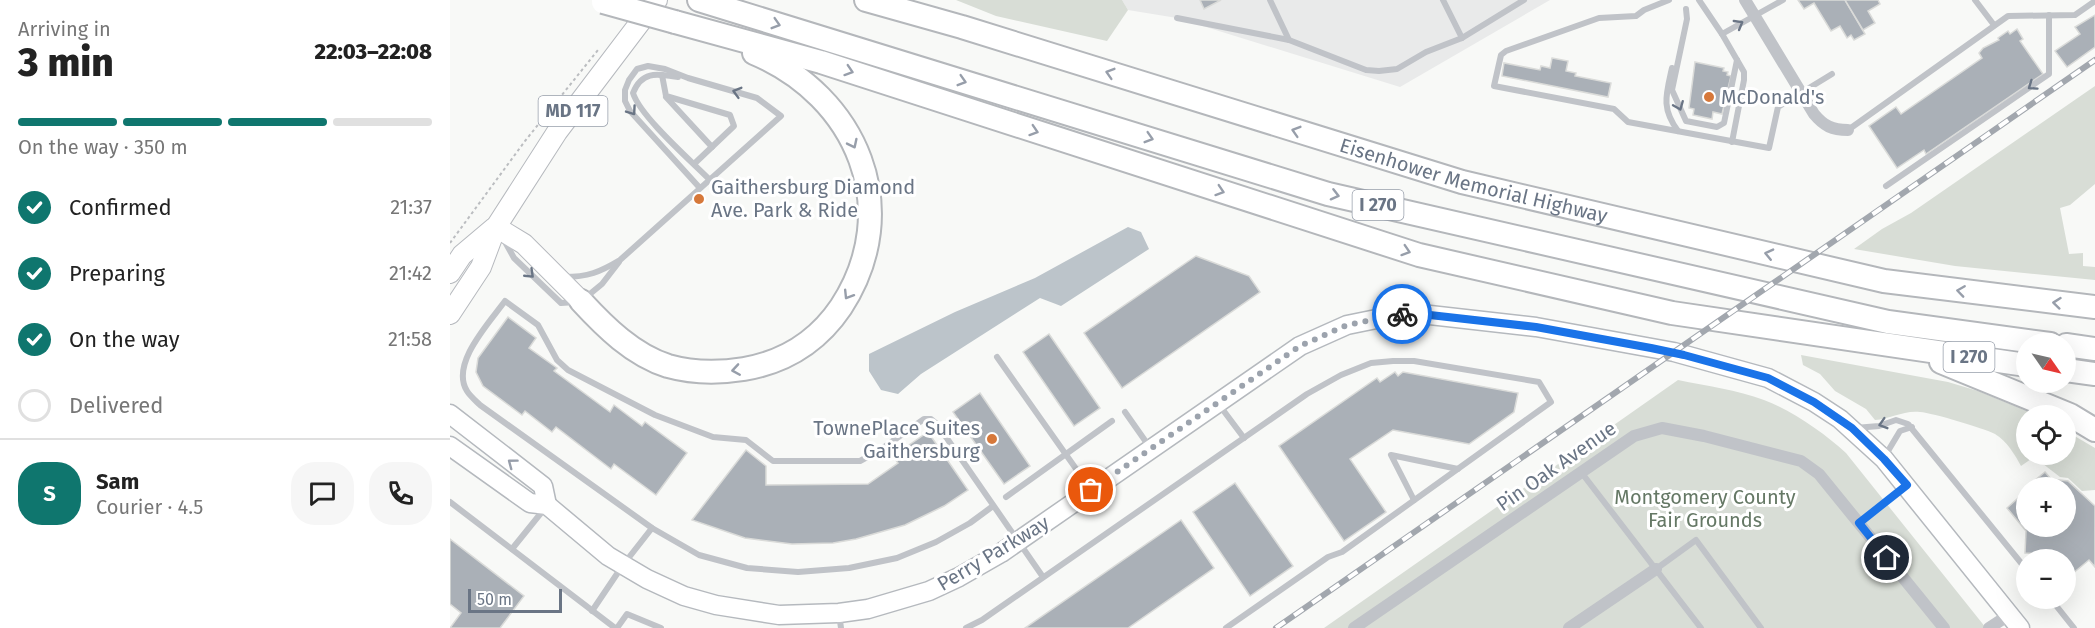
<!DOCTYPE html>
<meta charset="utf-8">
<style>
:root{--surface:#fff;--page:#f6f6f6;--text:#222;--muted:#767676;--line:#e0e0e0;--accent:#0f766e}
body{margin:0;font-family:"Fira Sans",sans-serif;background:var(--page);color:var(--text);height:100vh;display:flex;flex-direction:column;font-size:22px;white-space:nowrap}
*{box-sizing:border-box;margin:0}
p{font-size:20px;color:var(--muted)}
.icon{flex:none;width:33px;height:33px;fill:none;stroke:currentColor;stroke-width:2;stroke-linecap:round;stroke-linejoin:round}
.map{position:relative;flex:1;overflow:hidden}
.panel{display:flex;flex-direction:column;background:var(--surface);width:450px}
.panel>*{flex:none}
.needle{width:39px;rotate:124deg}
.fabs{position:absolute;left:1566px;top:333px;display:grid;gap:12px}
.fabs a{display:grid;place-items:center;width:60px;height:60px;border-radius:50%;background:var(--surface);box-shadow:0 6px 24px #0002;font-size:30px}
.scale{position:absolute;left:18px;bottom:15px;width:94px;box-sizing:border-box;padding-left:6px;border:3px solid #6a7585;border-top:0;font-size:16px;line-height:21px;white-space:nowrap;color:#6a7585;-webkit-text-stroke:4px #fff;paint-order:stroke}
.pin{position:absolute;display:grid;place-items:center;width:51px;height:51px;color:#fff;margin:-26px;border:3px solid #fff;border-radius:50%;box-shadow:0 2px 6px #0007}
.courier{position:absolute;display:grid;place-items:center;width:60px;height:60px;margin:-30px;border:4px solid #1a73e8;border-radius:50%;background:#fff;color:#222;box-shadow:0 2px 8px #0007}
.head em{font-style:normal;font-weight:800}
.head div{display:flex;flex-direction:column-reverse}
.head{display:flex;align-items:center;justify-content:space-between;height:102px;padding:0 18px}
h1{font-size:39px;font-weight:800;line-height:45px}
.bar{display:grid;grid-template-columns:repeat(4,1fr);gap:9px 6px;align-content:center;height:72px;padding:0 18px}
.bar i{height:8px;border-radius:4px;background:var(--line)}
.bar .current{background:var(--accent)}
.bar p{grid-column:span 4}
.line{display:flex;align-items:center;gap:15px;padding:0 18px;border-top:2px solid var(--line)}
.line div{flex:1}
.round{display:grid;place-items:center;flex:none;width:63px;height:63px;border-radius:24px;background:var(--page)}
ol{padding:0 18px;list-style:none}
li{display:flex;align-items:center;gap:18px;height:66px}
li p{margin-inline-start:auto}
li .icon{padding:6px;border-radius:50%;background:var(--accent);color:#fff;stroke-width:4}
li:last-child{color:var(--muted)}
li i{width:33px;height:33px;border:3px solid var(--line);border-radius:50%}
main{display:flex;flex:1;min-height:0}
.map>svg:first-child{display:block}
.built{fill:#e9eaea}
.green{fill:#d8ddd6}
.water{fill:#bcc4ca}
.building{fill:#aab0b7;stroke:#dadbd9;stroke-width:1.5}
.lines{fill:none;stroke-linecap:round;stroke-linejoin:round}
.secondary-casing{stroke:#b5b9be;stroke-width:21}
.primary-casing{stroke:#b6b9be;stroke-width:22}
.highway-casing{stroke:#b4b7bb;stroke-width:26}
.path{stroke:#bbbdc0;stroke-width:2;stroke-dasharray:3 3;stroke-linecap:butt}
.lane{stroke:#c0c3c8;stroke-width:6}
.street{stroke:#c0c3c8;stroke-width:12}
.secondary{stroke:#fff;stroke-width:18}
.primary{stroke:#fff;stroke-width:20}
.highway{stroke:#fff;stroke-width:22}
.rail-casing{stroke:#a2a7ae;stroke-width:6}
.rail{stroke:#fff;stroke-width:4;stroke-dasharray:11;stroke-linecap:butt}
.highway-bridge-casing{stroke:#b4b7bb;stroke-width:26;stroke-linecap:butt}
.highway-bridge{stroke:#fff;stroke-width:22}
.oneway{stroke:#979eaa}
.oneway2{stroke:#6a7585}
.done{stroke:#9ca3ad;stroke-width:6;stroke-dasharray:0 10.8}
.route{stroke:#1a73e8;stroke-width:8}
.poi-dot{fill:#d6783a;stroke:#fff;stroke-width:2}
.labels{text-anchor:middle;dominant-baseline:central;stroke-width:6;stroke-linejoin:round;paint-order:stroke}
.shield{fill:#fff;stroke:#979eaa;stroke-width:1.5}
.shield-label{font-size:18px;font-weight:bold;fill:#6a7585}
.poi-label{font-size:20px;fill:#6a7585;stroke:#fff;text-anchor:start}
.street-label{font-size:20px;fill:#6a7585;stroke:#fff}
.park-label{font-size:20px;fill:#657865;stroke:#fff}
</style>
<main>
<section class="panel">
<div class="head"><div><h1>3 min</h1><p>Arriving in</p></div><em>22:03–22:08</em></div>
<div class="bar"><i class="current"></i><i class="current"></i><i class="current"></i><i></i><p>On the way · 350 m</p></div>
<ol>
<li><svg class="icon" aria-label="check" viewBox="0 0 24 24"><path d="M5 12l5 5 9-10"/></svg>Confirmed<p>21:37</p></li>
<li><svg class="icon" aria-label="check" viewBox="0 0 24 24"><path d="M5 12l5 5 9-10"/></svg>Preparing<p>21:42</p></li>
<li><svg class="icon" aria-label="check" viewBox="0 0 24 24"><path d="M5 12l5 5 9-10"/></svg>On the way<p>21:58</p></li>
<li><i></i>Delivered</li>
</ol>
<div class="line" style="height:108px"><b class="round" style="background:var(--accent);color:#fff">S</b><div><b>Sam</b><p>Courier · 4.5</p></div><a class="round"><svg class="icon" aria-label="chat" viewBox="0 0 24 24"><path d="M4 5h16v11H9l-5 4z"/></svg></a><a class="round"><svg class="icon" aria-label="phone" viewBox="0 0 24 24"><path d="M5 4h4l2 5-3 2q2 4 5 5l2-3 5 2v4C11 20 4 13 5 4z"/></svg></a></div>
</section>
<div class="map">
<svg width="1645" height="628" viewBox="0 0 1645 628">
<rect width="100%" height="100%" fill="#f8f9f7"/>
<!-- built -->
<polygon class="built" points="672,0 1100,0 950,87 727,18 678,10"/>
<!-- green -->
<g class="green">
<polygon points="506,0 672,0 678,10 657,41 546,16"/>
<polygon points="1645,86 1645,184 1620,205 1610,208 1619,254 1633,253 1633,266 1645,267 1645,280 1505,266 1404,249 1432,229 1461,213"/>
<path d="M 1351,355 L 1498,382 L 1528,391 L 1579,412 L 1586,415 L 1576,416 L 1576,454 L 1616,454 L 1616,431 L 1645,448 L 1645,490 L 1632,491 L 1618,478 L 1610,477 L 1584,457 L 1571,466 C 1565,455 1557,441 1545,434 C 1533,428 1483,413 1470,412 C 1454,410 1440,419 1425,420 L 1416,409 L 1385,391 L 1370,374 L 1353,365 Z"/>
<path d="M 1228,380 C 1257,386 1287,390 1314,400 C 1343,411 1374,433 1396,453 L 1536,628 L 874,628 Z"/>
</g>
<!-- water -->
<polygon class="water" points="678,227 691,232 699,249 611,306 590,298 471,374 448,394 431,390 419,371 419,354 505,312 585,278"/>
<!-- building -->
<g class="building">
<polygon points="750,0 771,0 754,9"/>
<polygon points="1348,0 1395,0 1415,34 1404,40 1401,35 1397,38 1390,26 1381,31 1364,3 1354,9"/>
<polygon points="1395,0 1428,0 1430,4 1418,11 1425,23 1413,30"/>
<polygon points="1645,15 1645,47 1617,67 1605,51 1630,34 1625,27"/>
<polygon points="1567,29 1573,39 1570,41 1593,74 1476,154 1474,150 1447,168 1419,126 1446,107 1451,114 1532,58 1529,53 1533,48 1549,40 1548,38 1558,31 1560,34"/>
<polygon points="1102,58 1118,61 1116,71 1126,73 1125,76 1161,83 1158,97 1052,76 1054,63 1090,70 1091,66 1100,68"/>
<polygon points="1245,62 1274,68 1273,71 1278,72 1277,75 1281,76 1272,114 1263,112 1262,119 1243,115 1244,109 1239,108"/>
<polygon points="746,256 799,276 810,292 672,388 634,333"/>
<polygon points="58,317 86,338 79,348 107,368 104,371 160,412 164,405 192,426 195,422 237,453 206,495 164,464 161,469 106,427 102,432 75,411 72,415 33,386 26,372 28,358"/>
<polygon points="599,334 650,408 624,426 573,352"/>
<polygon points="945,372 948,376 953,372 1068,393 1064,412 1019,444 943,430 900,459 936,512 894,541 829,446 927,378 930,382"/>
<polygon points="530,393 580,466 554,484 503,412"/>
<polygon points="478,432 518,490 494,506 455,525 406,539 383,543 342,544 295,538 242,520 296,450 316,466 316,485 418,484 448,463 443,456"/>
<polygon points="1595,472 1601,479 1618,481 1645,506 1645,567 1639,560 1616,579 1616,560 1599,560 1595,554 1575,553 1576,531 1557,508 1576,491 1576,526 1616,526 1616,488 1580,488 1578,486"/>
<polygon points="785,483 843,566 800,596 743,512"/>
<polygon points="731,520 764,568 678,628 575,628"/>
<polygon points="0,539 74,596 50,628 0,628 11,613 0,604"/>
</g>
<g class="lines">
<!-- secondary casing -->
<g class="secondary-casing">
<g id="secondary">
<polyline points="0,414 93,486 97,505"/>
<polyline points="0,446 80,503 97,505 158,556 197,579 234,596 266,605 329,615 389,613 418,609 479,591 509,577 551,553 850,346 897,325 946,315 971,314 1086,327 1224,352 1318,378 1364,402 1390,419 1434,459 1570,628"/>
</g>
</g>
<!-- primary casing -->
<g class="primary-casing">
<g id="primary">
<polyline points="46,227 74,244 131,301"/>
<polyline points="0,273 12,255 44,228"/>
<polyline points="0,314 31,267 46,227 107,132 207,0"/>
</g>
</g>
<!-- highway casing -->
<g class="highway-casing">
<g id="highway">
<polyline points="249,0 878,194 1438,322 1600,344"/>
<path id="s1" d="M 416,0 L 512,27 L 1012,182 L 1434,281 L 1645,307"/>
<polyline points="225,22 371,62 969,255 1222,313 1576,365"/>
<path d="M 131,301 C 155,327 183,355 218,366 C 243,373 269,373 294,369 C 335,362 368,341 391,307 C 455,209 407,96 304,53"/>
<polyline points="1616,345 1645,349"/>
<polyline points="1491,362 1620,415 1645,430"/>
<polyline points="1616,370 1645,374"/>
</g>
</g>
<!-- path -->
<polyline class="path" points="0,243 75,141 148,50"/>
<!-- lane -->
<g class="lane">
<polyline points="820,0 839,40 916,70 929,71 947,69 976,52 1012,38 1074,0"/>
<polyline points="993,0 1012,38"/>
<polyline points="1219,0 1194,10 1186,16 1149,18 1056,51 1051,55 1044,86 1164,109 1178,122 1319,148 1328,107 1382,74"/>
<polyline points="1249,0 1272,34 1333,0"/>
<polyline points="1525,0 1544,25"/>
<polyline points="1236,9 1237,19 1222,90 1236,121 1267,127 1274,123 1287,60"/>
<polyline points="727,18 839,40"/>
<polyline points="1272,34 1294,72 1294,80 1282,142"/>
<path d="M 1222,68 C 1216,95 1211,108 1228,131"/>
<polyline points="212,75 216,96 280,115 284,126 244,164"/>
<path d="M 228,77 C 208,74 192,70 183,93 C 190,116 240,160 259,179"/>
<polyline points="216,97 262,147"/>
<polyline points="1398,130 1558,16 1625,15 1645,1"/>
<polyline points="1436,186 1599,74 1599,15"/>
<polyline points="54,240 64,258 111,303 126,302"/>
<path d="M 114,277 C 138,277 150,272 170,260 L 331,116 L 307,98 L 238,78 L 215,69 L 198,66 L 187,69 L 179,80 L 175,90 L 175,101 L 180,111 L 249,187"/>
<polyline points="135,298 152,284 169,262"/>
<polyline points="547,357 641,490"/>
<polyline points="770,406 794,438"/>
<polyline points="675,412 701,449"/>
<polyline points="1405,428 1429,426 1446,420 1458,424 1576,569"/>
<polyline points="1435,456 1450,431 1462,427"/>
<polyline points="1131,472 1251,628"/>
<polyline points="556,497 662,421"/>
<polyline points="964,500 941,455 1008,469"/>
<polyline points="0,502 165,628"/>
<path d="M 543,506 L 520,523 L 486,542 L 447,558 L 399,568 L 348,572 L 297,568 L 249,555 L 202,528 L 30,405 C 26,401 20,396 17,391 C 0,364 39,323 55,301 L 88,325 L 107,360 L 118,370 L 205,415 L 263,437 L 296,440 L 323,461 L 410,461 L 430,450 L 474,419 L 481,419 L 487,424 L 593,577"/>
<polyline points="1409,523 1454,487"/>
<polyline points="62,549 95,508"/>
<polyline points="1206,569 1246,540 1311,628"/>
<polyline points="1600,598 1624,628"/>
<polyline points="142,611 173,565 202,528"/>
<polyline points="389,614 391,628"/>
<polyline points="167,628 177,614 211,628"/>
<polyline points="516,628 532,620 857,394 891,375 921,363 943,361 964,361 1089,382 1101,402 892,552 878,557 776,628"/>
</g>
<!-- street -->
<g class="street">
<path d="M 1295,0 L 1364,114 C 1374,126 1382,130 1398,130"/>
<polyline points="904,628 1184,436 1212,428 1254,436 1351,461 1369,474 1494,628"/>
<polyline points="1119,628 1206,569"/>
<polyline points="1539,628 1559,615"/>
</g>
<!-- secondary -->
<use href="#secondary" class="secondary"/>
<!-- primary -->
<use href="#primary" class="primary"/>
<!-- highway -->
<use href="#highway" class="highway"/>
<!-- rail casing -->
<g class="rail-casing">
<polyline id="rail" points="826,628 1645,60"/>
</g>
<!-- rail -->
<use href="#rail" class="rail"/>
<!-- highway-bridge casing -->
<g class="highway-bridge-casing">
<polyline id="highway-bridge" points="153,2 225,22"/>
</g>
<!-- highway-bridge -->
<use href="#highway-bridge" class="highway-bridge"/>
</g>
<!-- one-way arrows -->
<defs><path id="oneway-chevron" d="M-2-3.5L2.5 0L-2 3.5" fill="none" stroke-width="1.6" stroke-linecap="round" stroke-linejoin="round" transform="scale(1.5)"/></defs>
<g class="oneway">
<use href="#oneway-chevron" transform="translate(326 24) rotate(17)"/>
<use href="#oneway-chevron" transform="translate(399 71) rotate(18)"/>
<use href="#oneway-chevron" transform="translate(660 73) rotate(-163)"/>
<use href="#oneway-chevron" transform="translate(512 81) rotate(17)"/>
<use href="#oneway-chevron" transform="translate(584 131) rotate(18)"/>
<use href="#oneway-chevron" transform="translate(846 131) rotate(-163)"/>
<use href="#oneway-chevron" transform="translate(699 138) rotate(17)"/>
<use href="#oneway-chevron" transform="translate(403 144) rotate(64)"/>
<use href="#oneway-chevron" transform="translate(770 191) rotate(18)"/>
<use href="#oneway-chevron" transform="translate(885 195) rotate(14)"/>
<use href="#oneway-chevron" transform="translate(956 251) rotate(18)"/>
<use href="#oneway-chevron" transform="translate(1319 254) rotate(-167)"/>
<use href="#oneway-chevron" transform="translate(1511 291) rotate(-172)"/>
<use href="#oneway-chevron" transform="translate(398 295) rotate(122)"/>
<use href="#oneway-chevron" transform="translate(1607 303) rotate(-174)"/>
<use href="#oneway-chevron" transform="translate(286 370) rotate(171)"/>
<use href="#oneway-chevron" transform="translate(62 463) rotate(-143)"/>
</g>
<g class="oneway2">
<use href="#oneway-chevron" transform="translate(1289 24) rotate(-30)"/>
<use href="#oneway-chevron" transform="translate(1582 86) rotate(145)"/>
<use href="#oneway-chevron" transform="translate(287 92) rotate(-164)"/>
<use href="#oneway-chevron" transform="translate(1229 106) rotate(68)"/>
<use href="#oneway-chevron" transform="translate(182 111) rotate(55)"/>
<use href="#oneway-chevron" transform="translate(80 274) rotate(44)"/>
<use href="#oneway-chevron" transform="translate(1433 424) rotate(163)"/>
</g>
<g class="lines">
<!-- done -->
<polyline class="done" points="641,490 850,346 897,325 952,314"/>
<!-- route -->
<polyline class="route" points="952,314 971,314 1086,327 1201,348 1234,355 1318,378 1364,402 1402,428 1434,459 1457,485 1409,523 1437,558"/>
</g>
<!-- markers -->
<g class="poi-dot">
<circle cx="1259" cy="97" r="6"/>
<circle cx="249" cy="199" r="6"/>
<circle cx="542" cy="439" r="6"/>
</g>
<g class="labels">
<!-- shield labels -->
<g class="shield">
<rect x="88.5" y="96" width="69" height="30" rx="4.5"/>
<rect x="902.5" y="190" width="51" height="30" rx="4.5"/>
<rect x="1493.5" y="342" width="51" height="30" rx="4.5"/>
</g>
<g class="shield-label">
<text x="123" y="111">MD 117</text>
<text x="928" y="205">I 270</text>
<text x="1519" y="357">I 270</text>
</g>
<!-- poi labels -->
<g class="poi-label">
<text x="1271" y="97">McDonald's</text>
<text x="261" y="187">Gaithersburg Diamond<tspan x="261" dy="23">Ave. Park &amp; Ride</tspan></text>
<text x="530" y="428" text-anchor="end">TownePlace Suites<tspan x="530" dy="23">Gaithersburg</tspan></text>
</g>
<!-- street labels -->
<g class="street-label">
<text stroke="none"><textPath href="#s1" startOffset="634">Eisenhower Memorial Highway</textPath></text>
<text transform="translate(1106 466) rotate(-35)">Pin Oak Avenue</text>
<text transform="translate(543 553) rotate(-31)">Perry Parkway</text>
</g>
<!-- park labels -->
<g class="park-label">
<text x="1255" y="497">Montgomery County<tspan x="1255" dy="23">Fair Grounds</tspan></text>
</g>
</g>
</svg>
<div class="fabs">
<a><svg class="needle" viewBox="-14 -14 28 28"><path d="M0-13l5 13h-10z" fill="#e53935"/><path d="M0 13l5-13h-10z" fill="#767676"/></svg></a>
<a><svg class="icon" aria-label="locate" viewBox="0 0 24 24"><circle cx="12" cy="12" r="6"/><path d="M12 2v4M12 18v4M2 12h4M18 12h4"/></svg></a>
<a>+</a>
<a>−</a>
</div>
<div class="scale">50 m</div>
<div class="pin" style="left:641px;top:490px;background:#ea580c"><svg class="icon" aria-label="bag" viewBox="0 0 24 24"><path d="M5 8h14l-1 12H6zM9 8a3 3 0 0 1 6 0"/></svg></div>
<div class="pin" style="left:1437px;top:558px;background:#1f2937"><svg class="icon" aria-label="home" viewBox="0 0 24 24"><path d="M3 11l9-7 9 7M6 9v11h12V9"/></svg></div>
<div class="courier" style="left:952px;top:314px"><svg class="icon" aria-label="bike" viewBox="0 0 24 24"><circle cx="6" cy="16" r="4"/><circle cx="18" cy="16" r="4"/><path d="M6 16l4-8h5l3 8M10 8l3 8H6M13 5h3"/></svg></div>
</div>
</main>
